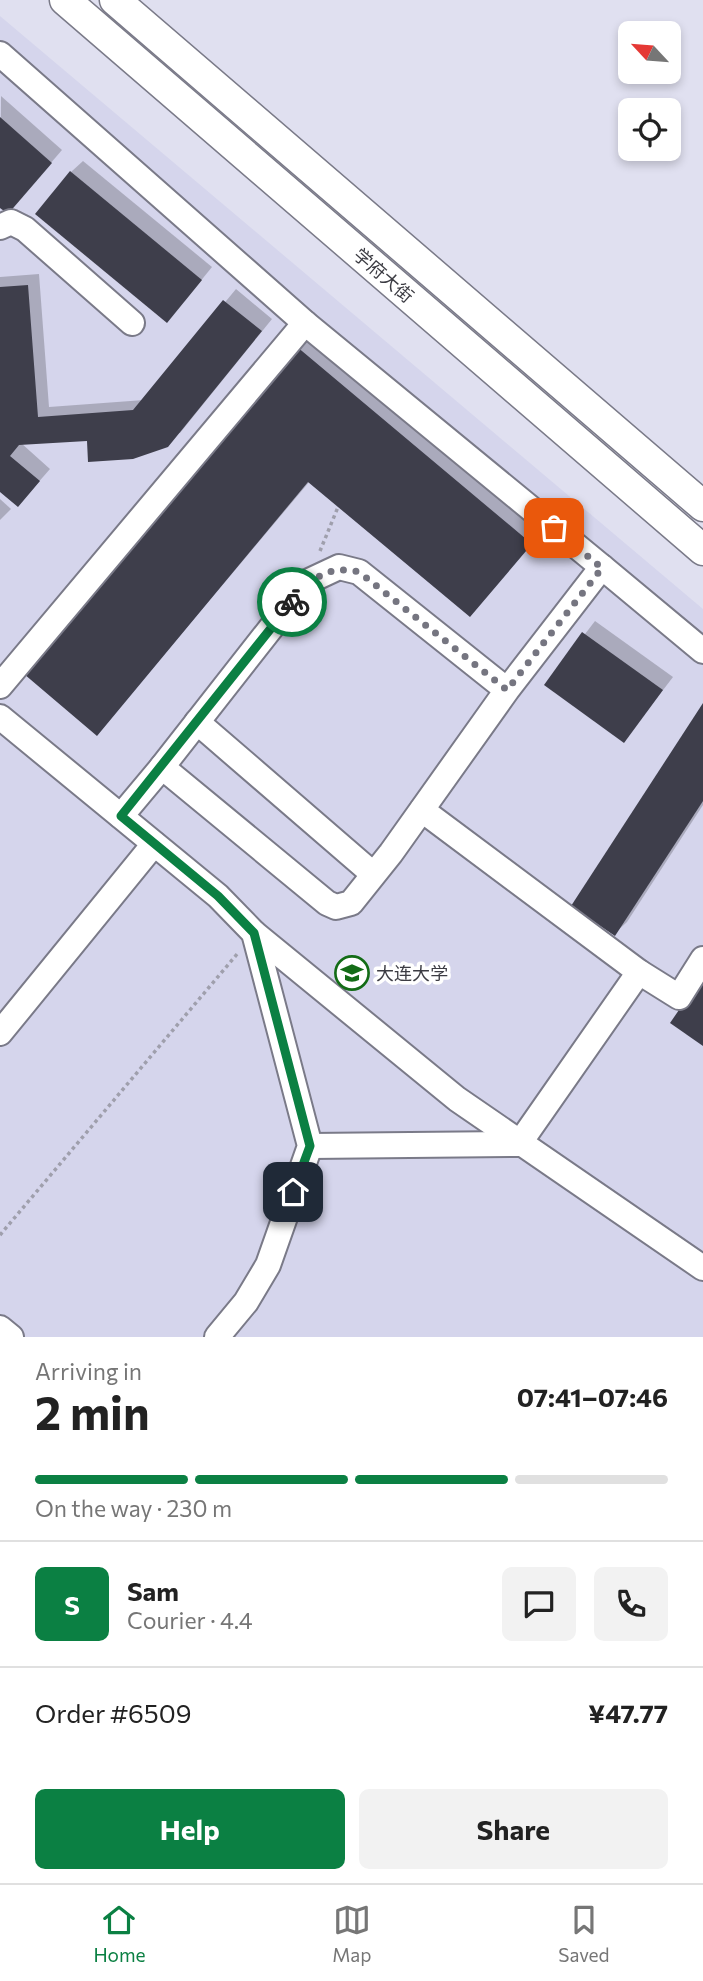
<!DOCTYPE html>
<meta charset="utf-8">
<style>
:root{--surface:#fff;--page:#f2f2f2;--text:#222;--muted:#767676;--line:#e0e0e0;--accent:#0b8043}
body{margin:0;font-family:Commissioner,"Noto Sans SC",sans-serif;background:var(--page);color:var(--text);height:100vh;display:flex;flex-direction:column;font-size:26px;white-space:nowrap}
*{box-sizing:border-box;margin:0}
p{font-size:23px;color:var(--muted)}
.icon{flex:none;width:38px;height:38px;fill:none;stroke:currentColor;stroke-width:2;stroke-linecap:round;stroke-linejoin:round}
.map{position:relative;height:1337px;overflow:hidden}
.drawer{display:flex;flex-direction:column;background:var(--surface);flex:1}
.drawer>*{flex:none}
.needle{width:46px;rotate:296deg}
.controls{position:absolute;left:618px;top:21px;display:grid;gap:14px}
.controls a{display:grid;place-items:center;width:63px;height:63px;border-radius:10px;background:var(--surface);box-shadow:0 4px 10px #0003;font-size:35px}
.pin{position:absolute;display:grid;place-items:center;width:60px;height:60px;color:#fff;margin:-30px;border-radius:14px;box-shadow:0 4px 10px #0006}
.courier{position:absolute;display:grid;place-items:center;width:70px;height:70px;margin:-35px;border:5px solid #0b8043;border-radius:50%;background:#fff;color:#222;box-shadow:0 2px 9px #0007}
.head em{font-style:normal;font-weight:700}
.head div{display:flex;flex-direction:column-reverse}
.head{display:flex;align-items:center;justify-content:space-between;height:119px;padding:0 35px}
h1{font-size:46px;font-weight:700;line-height:52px}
.bar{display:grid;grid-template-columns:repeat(4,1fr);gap:10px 7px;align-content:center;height:84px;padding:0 35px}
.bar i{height:9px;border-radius:5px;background:var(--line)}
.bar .active{background:var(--accent)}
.bar p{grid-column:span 4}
.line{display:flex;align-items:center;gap:18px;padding:0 35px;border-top:2px solid var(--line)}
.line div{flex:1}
.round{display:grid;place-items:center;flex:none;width:74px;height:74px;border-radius:10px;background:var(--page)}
.primary-button{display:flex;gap:14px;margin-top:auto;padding:14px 35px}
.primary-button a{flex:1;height:80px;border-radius:10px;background:var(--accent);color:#fff;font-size:28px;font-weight:700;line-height:80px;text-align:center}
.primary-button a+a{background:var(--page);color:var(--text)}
.tabs{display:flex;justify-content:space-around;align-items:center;height:98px;border-top:2px solid var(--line);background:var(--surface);font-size:19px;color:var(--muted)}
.tabs a{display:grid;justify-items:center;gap:4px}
.tabs .active{color:var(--accent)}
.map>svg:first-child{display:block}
.built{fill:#d5d5ec}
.shadow{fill:#0003}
.building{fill:#3e3e4b}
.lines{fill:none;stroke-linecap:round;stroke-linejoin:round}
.minor-casing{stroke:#7a7a88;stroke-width:28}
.major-casing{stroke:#7a7a88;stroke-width:33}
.path{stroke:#9f9fac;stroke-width:3.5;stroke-dasharray:3.5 3.5;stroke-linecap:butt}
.minor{stroke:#fff;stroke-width:24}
.major{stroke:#fff;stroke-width:30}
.done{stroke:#757580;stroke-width:7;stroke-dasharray:0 12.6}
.route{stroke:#0b8043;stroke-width:9}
.labels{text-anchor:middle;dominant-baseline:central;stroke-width:7;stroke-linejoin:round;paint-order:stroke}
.street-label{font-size:18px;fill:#3c3c43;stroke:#fff}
.poi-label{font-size:18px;fill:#3c3c43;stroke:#fff;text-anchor:start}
</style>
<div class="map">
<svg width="703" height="1337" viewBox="0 0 703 1337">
<rect width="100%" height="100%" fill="#e0e0f0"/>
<!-- built -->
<polygon class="built" points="0,16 703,609 703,1337 0,1337"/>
<!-- shadow -->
<g class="shadow">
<polygon points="1,96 62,150 19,200 0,205"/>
<polygon points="83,161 212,267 178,309 71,172"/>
<polygon points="39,274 49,407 144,400 236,289 272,319 180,433 21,443 50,469 29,493 0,489 0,277"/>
<polygon points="309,336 542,531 470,615 310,481 97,734 26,674"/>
<polygon points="0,499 11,509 0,520"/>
<polygon points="595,621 673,677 624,741 546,685"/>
<polygon points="703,707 703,805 627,922 615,933"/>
</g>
<!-- building -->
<g class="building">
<polygon points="0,117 52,163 8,214 0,208"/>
<polygon points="70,171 202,280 167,323 35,214"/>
<polygon points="28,285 38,417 133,410 223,300 262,331 168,447 133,459 88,462 87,441 19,445 10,456 40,481 18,507 0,492 0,287"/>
<polygon points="296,346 532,544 470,617 308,482 97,736 24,674"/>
<polygon points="582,632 663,690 624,743 544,685"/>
<polygon points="703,703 703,801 615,936 571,906"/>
<polygon points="703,975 703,1046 670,1023"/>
</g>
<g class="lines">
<!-- minor casing -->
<g class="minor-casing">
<g id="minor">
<polyline points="0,54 305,323 0,686"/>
<polyline points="0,227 11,222 25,229 132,323"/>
<polyline points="305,323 602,567 507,690 391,853 351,903 336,907 327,903 162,767 307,582 339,567 359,572 507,690"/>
<polyline points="602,567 703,651"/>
<polyline points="0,717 218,896 254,933 310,1146 268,1265 246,1302 217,1337"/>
<polyline points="197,722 373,874"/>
<polyline points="422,810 639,972 679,997 703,959"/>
<polyline points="121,816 162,767"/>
<polyline points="254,933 457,1099 703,1268"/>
<polyline points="0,1033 154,844"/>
<polyline points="310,1146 519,1144 639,972"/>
<polyline points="0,1328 11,1337"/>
</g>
</g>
<!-- major casing -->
<g class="major-casing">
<g id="major">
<polyline points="65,0 703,550"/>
<polyline points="115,0 703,506"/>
</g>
</g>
<!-- path -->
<g class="path">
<polyline points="320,551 338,507"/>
<polyline points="0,1235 238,953"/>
</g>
<!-- minor -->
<use href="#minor" class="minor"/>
<!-- major -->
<use href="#major" class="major"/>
</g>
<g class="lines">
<!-- done -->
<path class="done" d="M 292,602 C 311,578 328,565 359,572 L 507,690 L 602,568 L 554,528"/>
<!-- route -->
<polyline class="route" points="292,602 121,816 218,896 254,933 310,1146 293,1192"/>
</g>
<!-- icons -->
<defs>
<g id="university-ring" transform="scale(1.75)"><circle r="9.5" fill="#fff" stroke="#136c16" stroke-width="1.5"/><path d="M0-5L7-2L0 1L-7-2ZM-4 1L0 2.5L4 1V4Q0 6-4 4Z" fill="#136c16"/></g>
</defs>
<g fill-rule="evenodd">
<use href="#university-ring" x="352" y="973"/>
</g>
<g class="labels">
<!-- street labels -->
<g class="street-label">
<text transform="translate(384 275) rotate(41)">学府大街</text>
</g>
<!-- poi labels -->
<g class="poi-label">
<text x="376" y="973">大连大学</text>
</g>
</g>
</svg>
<div class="controls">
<a><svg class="needle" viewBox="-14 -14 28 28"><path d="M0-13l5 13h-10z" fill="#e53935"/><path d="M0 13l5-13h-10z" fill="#767676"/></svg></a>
<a><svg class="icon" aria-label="locate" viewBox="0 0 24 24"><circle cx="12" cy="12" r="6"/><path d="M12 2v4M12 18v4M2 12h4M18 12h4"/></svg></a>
</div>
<div class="pin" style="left:554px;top:528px;background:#ea580c"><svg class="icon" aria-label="bag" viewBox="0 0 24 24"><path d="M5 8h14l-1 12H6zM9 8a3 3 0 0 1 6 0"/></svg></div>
<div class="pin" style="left:293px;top:1192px;background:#1f2937"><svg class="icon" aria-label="home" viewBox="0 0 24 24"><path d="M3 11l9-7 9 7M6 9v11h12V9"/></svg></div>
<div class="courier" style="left:292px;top:602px"><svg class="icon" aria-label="bike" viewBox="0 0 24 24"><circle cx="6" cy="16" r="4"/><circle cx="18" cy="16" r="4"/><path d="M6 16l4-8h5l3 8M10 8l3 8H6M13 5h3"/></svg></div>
</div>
<section class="drawer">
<div class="head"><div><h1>2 min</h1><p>Arriving in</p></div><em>07:41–07:46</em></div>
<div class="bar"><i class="active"></i><i class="active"></i><i class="active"></i><i></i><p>On the way · 230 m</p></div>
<div class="line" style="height:126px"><b class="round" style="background:var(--accent);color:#fff">S</b><div><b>Sam</b><p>Courier · 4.4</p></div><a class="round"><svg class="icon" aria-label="chat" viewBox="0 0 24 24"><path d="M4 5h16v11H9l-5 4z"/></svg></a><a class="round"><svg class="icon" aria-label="phone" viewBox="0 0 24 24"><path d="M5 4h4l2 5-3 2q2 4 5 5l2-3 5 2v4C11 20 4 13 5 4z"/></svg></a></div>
<div class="line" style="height:91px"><div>Order #6509</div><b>¥47.77</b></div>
<div class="primary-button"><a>Help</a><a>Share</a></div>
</section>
<nav class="tabs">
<a class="active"><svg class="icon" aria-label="home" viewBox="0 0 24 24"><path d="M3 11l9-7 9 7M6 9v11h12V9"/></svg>Home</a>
<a><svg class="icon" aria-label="map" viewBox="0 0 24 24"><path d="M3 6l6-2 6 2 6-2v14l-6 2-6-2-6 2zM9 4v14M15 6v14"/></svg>Map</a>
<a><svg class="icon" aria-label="saved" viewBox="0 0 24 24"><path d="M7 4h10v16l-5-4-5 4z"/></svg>Saved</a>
</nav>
